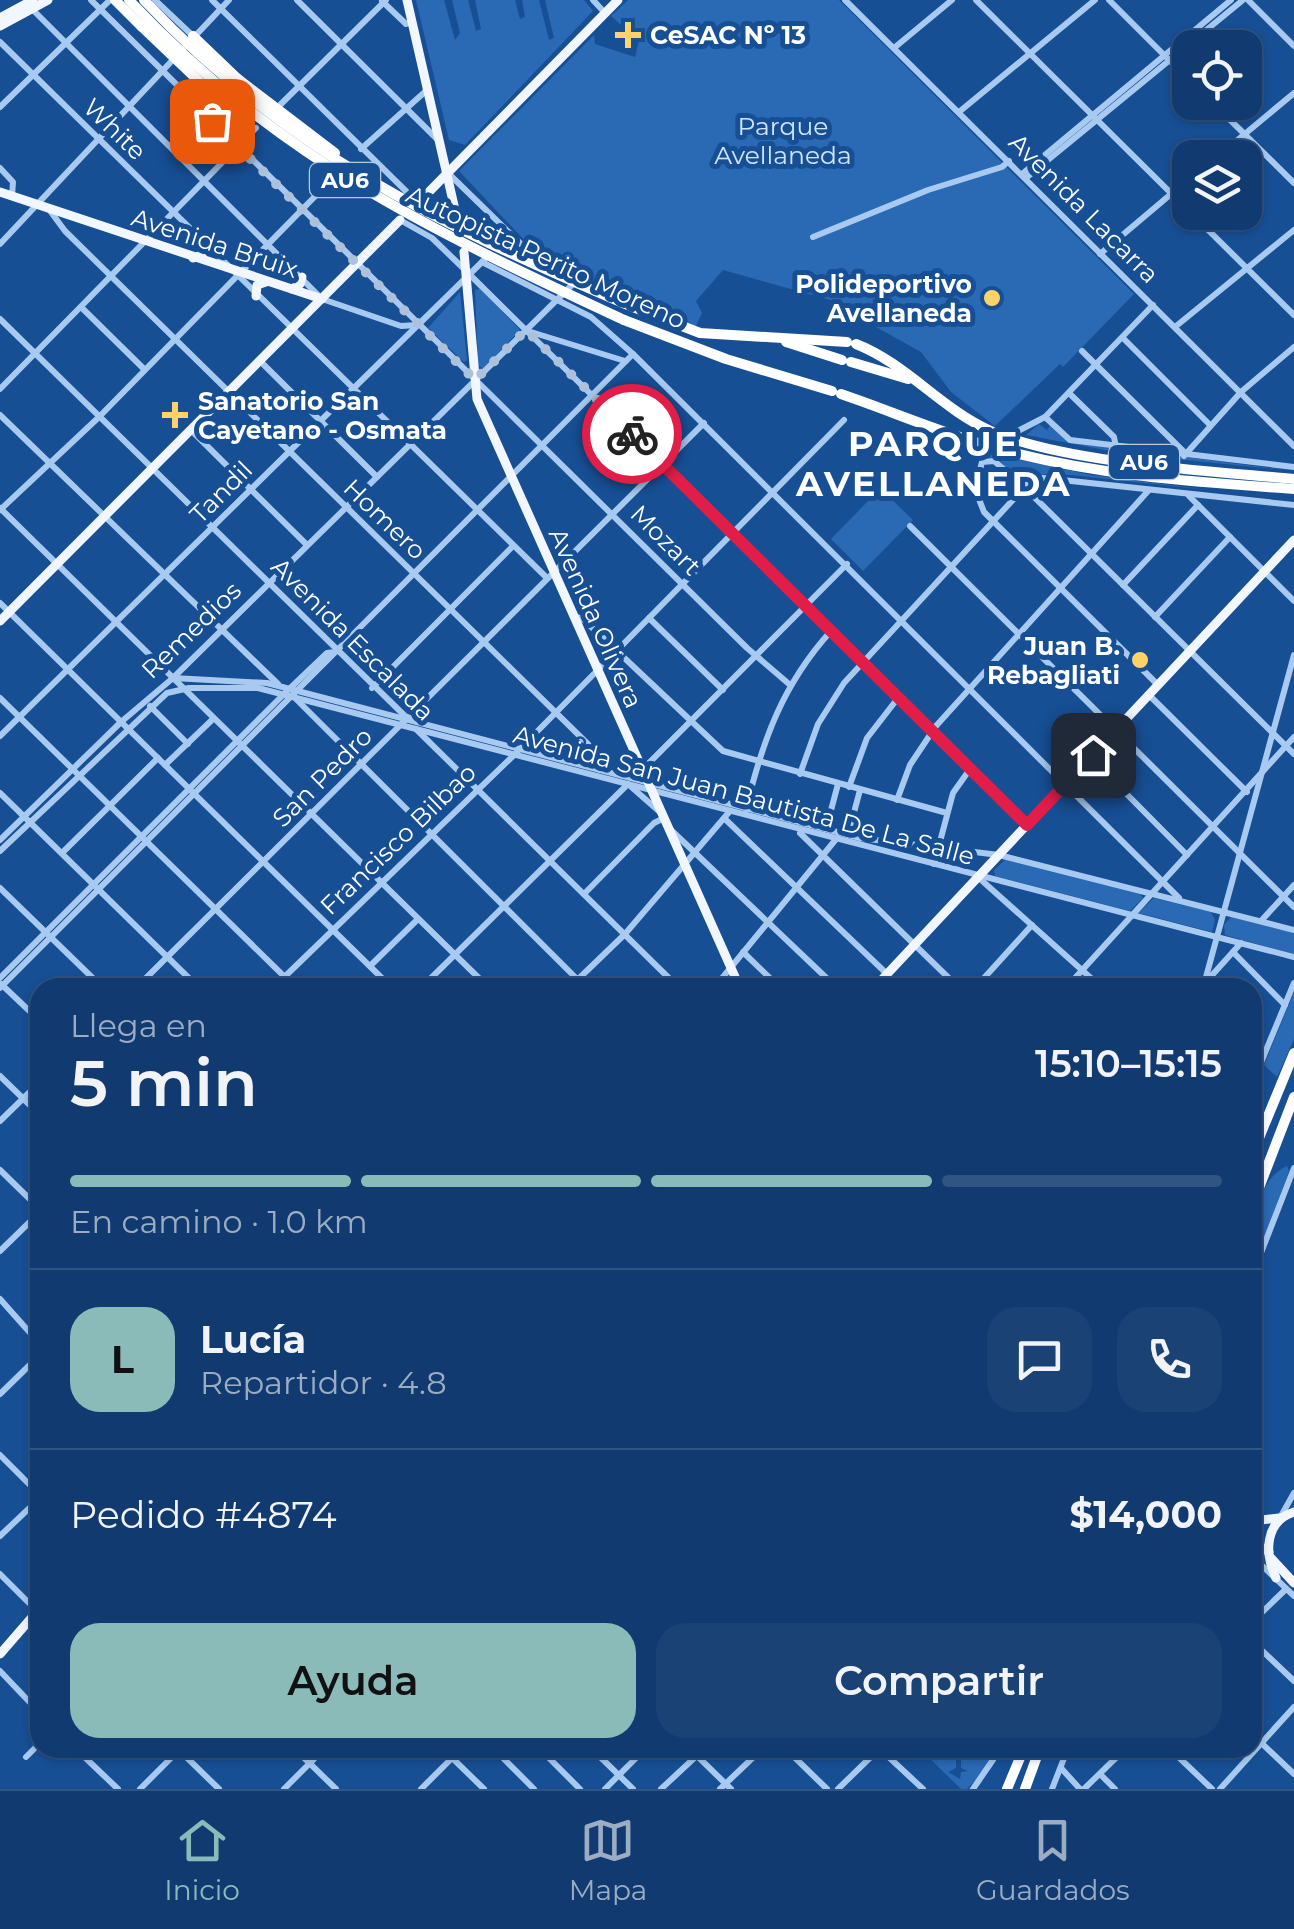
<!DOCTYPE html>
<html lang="es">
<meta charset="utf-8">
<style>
:root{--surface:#113b70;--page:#1a4275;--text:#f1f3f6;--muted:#9cadc3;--line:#305583;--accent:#8bbbb9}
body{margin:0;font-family:Montserrat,sans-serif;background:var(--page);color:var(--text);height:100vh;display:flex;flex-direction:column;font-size:38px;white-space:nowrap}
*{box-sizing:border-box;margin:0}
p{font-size:32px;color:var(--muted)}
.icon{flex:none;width:55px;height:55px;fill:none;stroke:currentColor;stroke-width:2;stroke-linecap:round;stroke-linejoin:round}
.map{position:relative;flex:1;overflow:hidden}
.sheet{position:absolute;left:30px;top:978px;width:1232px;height:780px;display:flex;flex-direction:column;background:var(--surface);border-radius:30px;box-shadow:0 2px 8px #0004,0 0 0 2px var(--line)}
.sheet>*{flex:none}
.tools{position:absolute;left:1172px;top:30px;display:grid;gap:20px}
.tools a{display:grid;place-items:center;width:90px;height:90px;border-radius:20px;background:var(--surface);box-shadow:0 2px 8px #0004,0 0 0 2px var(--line);font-size:50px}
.pin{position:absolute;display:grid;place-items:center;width:85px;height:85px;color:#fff;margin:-42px;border-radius:20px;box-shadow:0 5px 15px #0006}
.courier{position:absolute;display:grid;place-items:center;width:100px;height:100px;margin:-50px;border:8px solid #e11d48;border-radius:50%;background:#fff;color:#222;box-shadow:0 2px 12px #0007}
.summary em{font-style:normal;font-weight:600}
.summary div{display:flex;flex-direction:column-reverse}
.summary{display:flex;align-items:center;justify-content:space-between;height:170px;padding:0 40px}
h1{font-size:65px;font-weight:600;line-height:75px}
.bar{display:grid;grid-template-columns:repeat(4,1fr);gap:15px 10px;align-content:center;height:120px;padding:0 40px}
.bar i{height:12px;border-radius:8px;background:var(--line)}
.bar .current{background:var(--accent)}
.bar p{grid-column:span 4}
.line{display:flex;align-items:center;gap:25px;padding:0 40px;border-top:2px solid var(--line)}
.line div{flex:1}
.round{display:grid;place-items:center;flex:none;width:105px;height:105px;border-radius:30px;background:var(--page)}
.button{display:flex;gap:20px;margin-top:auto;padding:20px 40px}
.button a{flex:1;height:115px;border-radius:30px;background:var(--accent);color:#111;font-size:40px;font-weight:600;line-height:115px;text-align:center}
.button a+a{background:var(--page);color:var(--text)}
.tabs{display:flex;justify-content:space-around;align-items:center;height:140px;border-top:2px solid var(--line);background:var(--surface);font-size:28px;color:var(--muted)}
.tabs a{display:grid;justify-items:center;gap:5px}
.tabs .current{color:var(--accent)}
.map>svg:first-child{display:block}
.green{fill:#2a69b4}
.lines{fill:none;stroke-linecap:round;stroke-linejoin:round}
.minor{stroke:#a8caf1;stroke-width:6}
.major{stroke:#f2f7ff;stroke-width:9}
.highway{stroke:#fff;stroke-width:10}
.highway-bridge{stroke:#fff;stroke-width:10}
.done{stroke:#aec1da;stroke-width:10;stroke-dasharray:0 18}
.route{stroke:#e11d48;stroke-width:12}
.poi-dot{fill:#ffd368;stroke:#174f95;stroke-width:4}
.labels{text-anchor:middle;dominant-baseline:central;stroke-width:10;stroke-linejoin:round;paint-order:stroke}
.shield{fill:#174f95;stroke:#b9cadf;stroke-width:2.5}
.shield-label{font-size:22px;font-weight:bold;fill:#fff}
.poi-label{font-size:25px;font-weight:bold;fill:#fff;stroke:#174f95;text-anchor:start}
.park-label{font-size:25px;fill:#d0e4fc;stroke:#174f95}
.street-label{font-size:25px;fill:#fff;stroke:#174f95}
.district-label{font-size:35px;font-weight:bold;letter-spacing:2.5px;fill:#fff;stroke:#174f95}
</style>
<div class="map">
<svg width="1294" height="1789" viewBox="0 0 1294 1789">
<rect width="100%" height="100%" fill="#174f95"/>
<!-- green -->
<g class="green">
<polygon points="416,0 444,0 455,40 460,33 452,0 468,0 476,31 481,29 475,0 515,0 520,19 525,17 522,0 539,0 549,40 554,38 545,0 584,0 593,11 465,145 449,140"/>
<polygon points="628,0 839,0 1134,294 1063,367 1060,364 995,426 951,392 921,352 876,327 859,308 723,270 696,301 702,313 696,326 530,255 523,249 528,244 459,171 594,35 595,44 635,57 641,32 621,25 611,16"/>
<polygon points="481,288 520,330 483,369 478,365 475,290"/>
<polygon points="460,292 467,360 464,362 428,328"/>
<polygon points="1039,424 1047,430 1050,425 1069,442 1294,471 1126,454 1026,435"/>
<polygon points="984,452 1091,475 1217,491 1072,475 1039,474 1020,479 993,458 983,456"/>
<polygon points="857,466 913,520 863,571 831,539 872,497 849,473"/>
<polygon points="1006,859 1140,894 1143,898 1130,911 995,876 994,870"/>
<polygon points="1154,898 1211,912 1215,920 1212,932 1138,913"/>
<polygon points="1231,917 1294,933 1294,954 1225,935 1224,925"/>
<polygon points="1294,992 1294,1039 1277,1077 1264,1065"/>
<path d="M 1287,1166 L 1289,1171 L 1253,1268 C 1253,1236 1252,1182 1287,1166 Z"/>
<polygon points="919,1748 930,1752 931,1758 936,1752 956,1752 956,1768 948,1772 960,1779 961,1772 968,1771 961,1768 961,1752 977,1752 977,1759 983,1759 983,1752 996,1748 989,1766 967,1789 961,1789"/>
</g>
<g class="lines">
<!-- minor -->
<g class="minor">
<polyline points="91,0 747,648 789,684"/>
<polyline points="155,0 193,36"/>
<polyline points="212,0 417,202"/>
<polyline points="297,0 438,140"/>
<polyline points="593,0 605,13"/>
<polyline points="845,0 1294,446"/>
<polyline points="976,0 1294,315"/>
<polyline points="1109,0 1190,81"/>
<polyline points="1248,0 1294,46"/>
<polyline points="382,1 406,24 411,22"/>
<polyline points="32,9 322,299 401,326 417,325"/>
<polyline points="0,42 547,578"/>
<polyline points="894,48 952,0"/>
<polyline points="1212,102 1294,183"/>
<polyline points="0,107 110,0"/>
<polyline points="278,107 386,0"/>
<polyline points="959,112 1095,0"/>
<polyline points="361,149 427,90"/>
<polyline points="1216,158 1294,93"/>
<polyline points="0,168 13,182 12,196"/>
<polyline points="448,173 524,247"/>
<polyline points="1022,174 1231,0"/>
<polyline points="1026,178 1243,0"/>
<polyline points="48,208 65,231 596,752 600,770"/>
<polyline points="400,220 432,238 460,265 1027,825"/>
<polyline points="813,237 928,190 1002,167 1009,161"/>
<polyline points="0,244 229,0"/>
<polyline points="497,248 511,234"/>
<polyline points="1100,254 1190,178"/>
<polyline points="482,262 591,317 633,354 1179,898"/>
<polyline points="81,307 144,369"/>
<polyline points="0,319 405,716"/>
<polyline points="1175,327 1294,230"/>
<polyline points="531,332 625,361"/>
<polyline points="1123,338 1210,425"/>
<polyline points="1082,351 1184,452"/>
<polyline points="261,362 377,477"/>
<polyline points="0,389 256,128"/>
<polyline points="1069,393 1114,437 1116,447"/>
<polyline points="0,415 278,684"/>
<polyline points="1045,417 1070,440 1294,467"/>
<polyline points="192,431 307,545"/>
<polyline points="1016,432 1045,417 1153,305"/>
<polyline points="1184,456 1241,392 1294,347"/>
<polyline points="1189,496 1294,601"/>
<polyline points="0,508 489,988"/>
<polyline points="0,510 99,417 331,180"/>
<polyline points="910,526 1294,907"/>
<polyline points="1123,585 1198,505"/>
<polyline points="0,603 392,988"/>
<polyline points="574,616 583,619 723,751 947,813"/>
<polyline points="1155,617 1230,537"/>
<polyline points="649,618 723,690"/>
<polyline points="173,678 267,683 860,838 999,855 1294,930"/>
<polyline points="1158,685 984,512 975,489 982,462 994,461 1021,484 1294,754"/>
<polyline points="372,688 512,547"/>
<polyline points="1149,695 1247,792"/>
<polyline points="294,697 586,988"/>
<polyline points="0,698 296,988"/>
<polyline points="150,706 188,744"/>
<polyline points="416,729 679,988"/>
<polyline points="0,736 484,260"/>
<polyline points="1090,757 1187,855"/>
<polyline points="165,765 213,719"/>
<polyline points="643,769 847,564"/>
<polyline points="800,774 818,724 844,683 1034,477 1294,505"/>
<polyline points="849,787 867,738 898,698"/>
<polyline points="0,793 199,988"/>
<polyline points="897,800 910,765 936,726 1149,490"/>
<path d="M 746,809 C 763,739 783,684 831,631"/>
<polyline points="725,819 886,973"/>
<polyline points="670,829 837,988"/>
<polyline points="826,829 838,784"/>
<polyline points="800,833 959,988"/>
<polyline points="848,835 860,790"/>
<polyline points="0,840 121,722 173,678 579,278"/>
<polyline points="0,851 167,693 189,688 258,688 1294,957"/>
<polyline points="62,853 158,758"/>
<polyline points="934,864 953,793 970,769"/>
<polyline points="979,878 1102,988"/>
<polyline points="0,888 103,988"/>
<polyline points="584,894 654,823 664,818"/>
<polyline points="1261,921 1294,885"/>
<polyline points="743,952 780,988"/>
<polyline points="1233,952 1285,1005"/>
<polyline points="370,966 418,919"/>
<polyline points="0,978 284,694 327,653 335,652"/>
<polyline points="1205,983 1241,943"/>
<polyline points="1,984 40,1021"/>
<polyline points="0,988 633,354"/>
<polyline points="136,988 704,423"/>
<polyline points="273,988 514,755 844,420"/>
<polyline points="421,988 628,784 661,813"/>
<polyline points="569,988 625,934 730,811"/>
<polyline points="714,988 837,838"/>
<polyline points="975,988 1032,925"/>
<polyline points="1066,988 1294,737"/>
<polyline points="1203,988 1294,655"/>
<polyline points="1252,1047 1263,1057"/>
<polyline points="0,1076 40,1115"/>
<polyline points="1252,1084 1294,983"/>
<polyline points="0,1121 40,1082"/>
<polyline points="0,1170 40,1209"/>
<polyline points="0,1251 40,1212"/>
<polyline points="1252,1276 1294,1168"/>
<polyline points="0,1299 40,1344"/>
<polyline points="0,1394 40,1355"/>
<polyline points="0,1455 40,1495"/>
<polyline points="1281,1516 1294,1493"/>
<polyline points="0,1536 40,1498"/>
<polyline points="1252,1556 1294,1596"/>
<polyline points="0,1574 38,1612"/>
<polyline points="1252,1622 1286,1589"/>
<polyline points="1252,1641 1294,1681"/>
<polyline points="0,1671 40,1713"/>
<polyline points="1252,1734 1294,1774"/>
<polyline points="75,1748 118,1789"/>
<polyline points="177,1748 219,1789"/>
<polyline points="294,1748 336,1789"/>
<polyline points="442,1748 484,1789"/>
<polyline points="493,1748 534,1789"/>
<polyline points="539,1748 580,1789"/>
<polyline points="591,1748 633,1789"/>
<polyline points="689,1748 731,1789"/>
<polyline points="785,1748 827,1789"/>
<polyline points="879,1748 923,1789"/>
<polyline points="1169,1748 1212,1789"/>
<polyline points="26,1757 40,1743"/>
<polyline points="1061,1768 1080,1789"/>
<polyline points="1100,1774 1115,1789"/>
<polyline points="140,1789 181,1748"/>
<polyline points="284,1789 325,1748"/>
<polyline points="421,1789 462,1748"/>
<polyline points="605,1789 646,1748"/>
<polyline points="661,1789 705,1748"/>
<polyline points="720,1789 763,1748"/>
<polyline points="838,1789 880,1748"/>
<polyline points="973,1789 1001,1748"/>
<polyline points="1052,1789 1068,1748"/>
<polyline points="1084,1789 1126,1748"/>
<polyline points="1220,1789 1294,1707"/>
</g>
<!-- major -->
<g class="major">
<polyline points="407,0 458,223"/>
<polyline points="0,18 33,0"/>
<polyline points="0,26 48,0"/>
<polyline points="0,192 322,299"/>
<polyline points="418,203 618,0"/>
<polyline points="464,252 477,399 740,988"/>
<polyline points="193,258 202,255 205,244"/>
<polyline points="292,289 300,284 302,277"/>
<polyline points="256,296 257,285 266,282"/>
<polyline points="0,621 400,220"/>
<polyline points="874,988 1294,540"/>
<polyline points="1252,1521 1279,1518"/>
<polyline points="1252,1541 1269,1552"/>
<polyline points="1271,1558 1294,1583"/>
<path d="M 1276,1578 C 1264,1553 1265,1521 1294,1512"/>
<polyline points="0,1654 40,1608"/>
</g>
<!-- highway -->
<g class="highway">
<polyline points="115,0 142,27"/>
<polyline points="193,36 238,79"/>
<polyline points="623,303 700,333 847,342"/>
<polyline points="624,320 726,359 832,391"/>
<polyline points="786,342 842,360"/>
<path d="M 856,344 C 907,364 941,409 991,431 C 1065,463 1211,471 1294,479"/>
<polyline points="851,362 908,379"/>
<path d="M 841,394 C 891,411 941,433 992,447 C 1091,475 1192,482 1294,489"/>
<polyline points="1252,1155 1294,1053"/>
<polyline points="1252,1206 1294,1097"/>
<polyline points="1007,1789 1024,1748"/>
<polyline points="1025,1789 1040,1748"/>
</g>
<!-- highway-bridge -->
<g class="highway-bridge">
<path d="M 129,0 C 280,160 429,229 624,320"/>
<path d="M 144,0 C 286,151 436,223 623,303"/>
<polyline points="142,27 202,84 235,109"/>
<polyline points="238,79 335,153"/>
</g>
</g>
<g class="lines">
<!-- done -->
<polyline class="done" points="212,121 475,380 526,330 632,434"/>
<!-- route -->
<polyline class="route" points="632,434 1027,825 1093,755"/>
</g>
<!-- markers -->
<g class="poi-dot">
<path d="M623 20h10v10h10v10h-10v10h-10v-10h-10v-10h10z"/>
<circle cx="992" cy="298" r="10"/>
<path d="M170 400h10v10h10v10h-10v10h-10v-10h-10v-10h10z"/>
<circle cx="1140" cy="660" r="10"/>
</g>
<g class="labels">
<!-- shield labels -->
<g class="shield">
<rect x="310" y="163" width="70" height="34" rx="8"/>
<rect x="1109" y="445" width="70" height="34" rx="8"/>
</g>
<g class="shield-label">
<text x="345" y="180">AU6</text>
<text x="1144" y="462">AU6</text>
</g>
<!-- poi labels -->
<g class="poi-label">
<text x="650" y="35">CeSAC Nº 13</text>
<text x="972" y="284" text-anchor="end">Polideportivo<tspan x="972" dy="29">Avellaneda</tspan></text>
<text x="198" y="401">Sanatorio San<tspan x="198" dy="29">Cayetano - Osmata</tspan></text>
<text x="1120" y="646" text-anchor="end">Juan B.<tspan x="1120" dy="29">Rebagliati</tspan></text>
</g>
<!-- park labels -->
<g class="park-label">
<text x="783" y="126">Parque<tspan x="783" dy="29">Avellaneda</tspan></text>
</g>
<!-- street labels -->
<g class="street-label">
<text transform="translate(115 129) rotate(44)">White</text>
<text transform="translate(1084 208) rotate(45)">Avenida Lacarra</text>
<text transform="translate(215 243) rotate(18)">Avenida Bruix</text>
<text transform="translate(546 257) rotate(25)">Autopista Perito Moreno</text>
<text transform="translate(221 492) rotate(-45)">Tandil</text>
<text transform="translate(385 519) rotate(44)">Homero</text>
<text transform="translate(666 540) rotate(45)">Mozart</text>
<text transform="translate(596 618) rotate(66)">Avenida Olivera</text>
<text transform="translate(191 630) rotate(-44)">Remedios</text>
<text transform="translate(353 639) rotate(45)">Avenida Escalada</text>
<text transform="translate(322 777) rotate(-45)">San Pedro</text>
<text transform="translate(744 795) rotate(15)">Avenida San Juan Bautista De La Salle</text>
<text transform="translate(398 839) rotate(-44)">Francisco Bilbao</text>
</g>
<!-- district labels -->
<g class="district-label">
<text x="934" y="443">PARQUE<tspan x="934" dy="40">AVELLANEDA</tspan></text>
</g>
</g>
</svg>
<div class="tools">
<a><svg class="icon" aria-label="locate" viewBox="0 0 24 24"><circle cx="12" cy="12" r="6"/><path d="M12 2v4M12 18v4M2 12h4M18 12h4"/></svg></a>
<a><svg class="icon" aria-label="layers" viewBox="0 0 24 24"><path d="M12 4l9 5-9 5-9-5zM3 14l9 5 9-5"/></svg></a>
</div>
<div class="pin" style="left:212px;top:121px;background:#ea580c"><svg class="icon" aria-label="bag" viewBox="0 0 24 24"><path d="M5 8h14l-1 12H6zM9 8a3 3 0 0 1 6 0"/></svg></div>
<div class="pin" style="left:1093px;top:755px;background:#1f2937"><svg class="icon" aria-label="home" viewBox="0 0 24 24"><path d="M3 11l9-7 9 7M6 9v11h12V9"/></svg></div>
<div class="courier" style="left:632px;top:434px"><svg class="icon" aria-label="bike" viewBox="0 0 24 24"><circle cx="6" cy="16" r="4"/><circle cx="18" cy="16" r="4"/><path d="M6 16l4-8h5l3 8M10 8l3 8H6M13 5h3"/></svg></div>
<section class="sheet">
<div class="summary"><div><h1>5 min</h1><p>Llega en</p></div><em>15:10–15:15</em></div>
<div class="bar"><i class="current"></i><i class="current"></i><i class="current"></i><i></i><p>En camino · 1.0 km</p></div>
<div class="line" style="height:180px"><b class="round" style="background:var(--accent);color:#111">L</b><div><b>Lucía</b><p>Repartidor · 4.8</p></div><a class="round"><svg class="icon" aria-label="chat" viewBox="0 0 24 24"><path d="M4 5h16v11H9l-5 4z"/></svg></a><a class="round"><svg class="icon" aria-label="phone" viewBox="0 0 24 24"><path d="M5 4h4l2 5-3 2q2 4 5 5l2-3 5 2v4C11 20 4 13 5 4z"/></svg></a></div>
<div class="line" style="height:130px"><div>Pedido #4874</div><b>$14,000</b></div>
<div class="button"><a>Ayuda</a><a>Compartir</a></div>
</section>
</div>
<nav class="tabs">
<a class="current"><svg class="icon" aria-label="home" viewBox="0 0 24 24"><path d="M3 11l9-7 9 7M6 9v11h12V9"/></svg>Inicio</a>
<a><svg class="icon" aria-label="map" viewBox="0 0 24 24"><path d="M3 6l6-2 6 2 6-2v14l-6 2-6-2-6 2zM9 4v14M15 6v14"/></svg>Mapa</a>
<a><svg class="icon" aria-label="saved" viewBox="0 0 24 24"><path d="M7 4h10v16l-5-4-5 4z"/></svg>Guardados</a>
</nav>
